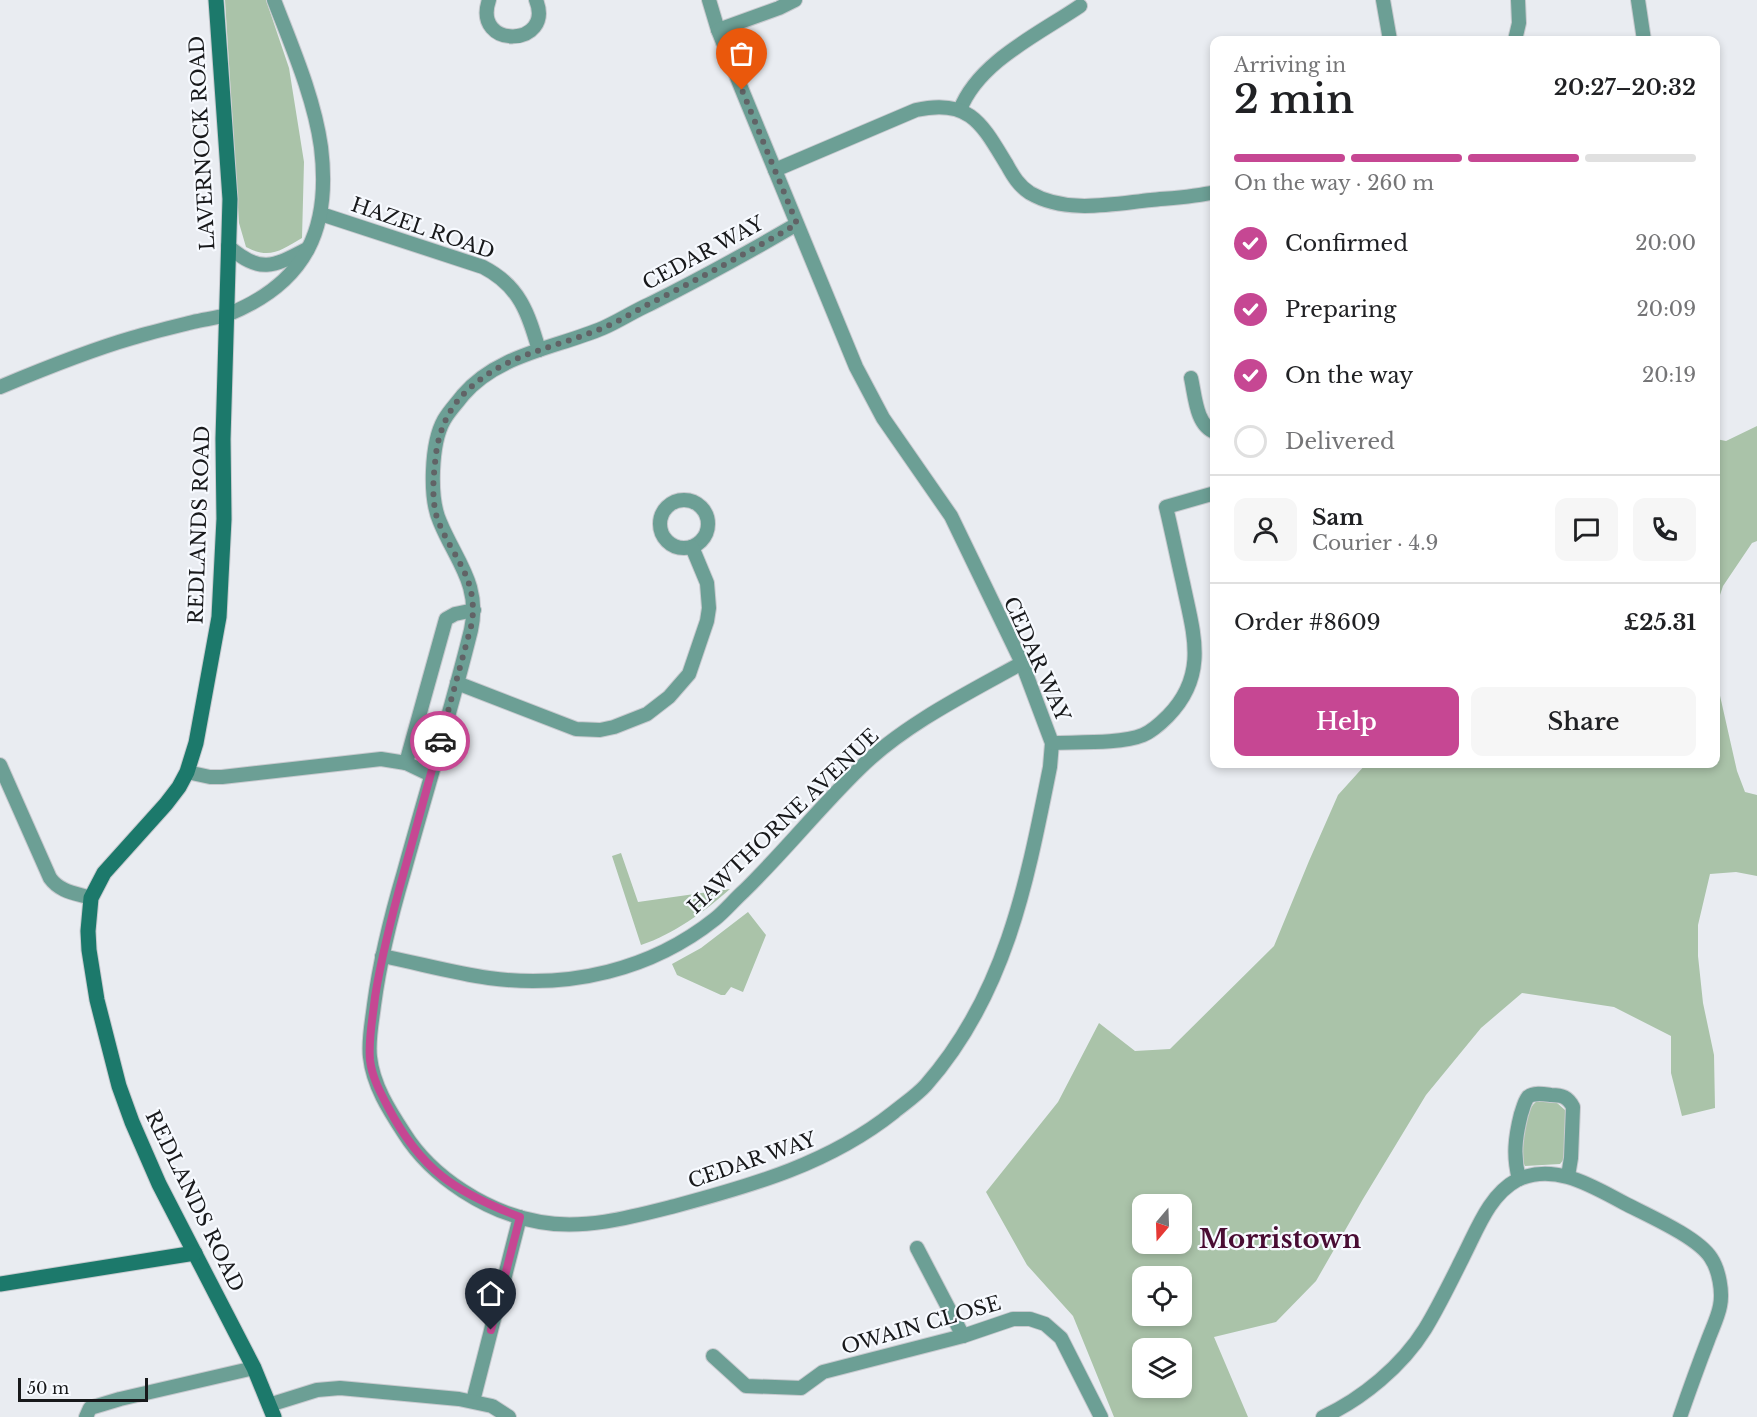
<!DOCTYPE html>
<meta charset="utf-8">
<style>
:root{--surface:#fff;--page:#f6f6f6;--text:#202124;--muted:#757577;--line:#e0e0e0;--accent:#c64793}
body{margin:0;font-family:"Libre Baskerville",serif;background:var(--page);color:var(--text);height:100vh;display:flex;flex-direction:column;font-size:22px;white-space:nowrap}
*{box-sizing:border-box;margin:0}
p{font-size:20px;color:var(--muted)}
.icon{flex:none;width:33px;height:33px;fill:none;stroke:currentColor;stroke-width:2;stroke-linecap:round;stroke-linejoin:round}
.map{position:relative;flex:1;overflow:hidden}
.details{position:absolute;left:1210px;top:36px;width:510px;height:732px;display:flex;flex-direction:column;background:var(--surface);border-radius:12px;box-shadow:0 3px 9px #0003}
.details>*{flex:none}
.needle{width:39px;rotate:199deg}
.controls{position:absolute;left:1132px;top:1194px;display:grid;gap:12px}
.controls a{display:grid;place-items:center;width:60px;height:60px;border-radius:12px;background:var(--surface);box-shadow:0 3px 9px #0003;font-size:30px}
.scale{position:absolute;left:18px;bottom:15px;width:130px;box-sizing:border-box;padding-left:6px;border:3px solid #18191b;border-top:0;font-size:16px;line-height:21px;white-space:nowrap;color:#18191b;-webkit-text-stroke:4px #f7faff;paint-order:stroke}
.pin{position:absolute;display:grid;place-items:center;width:51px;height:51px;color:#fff;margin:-62px -26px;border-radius:50% 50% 50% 0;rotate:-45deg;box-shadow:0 0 6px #0007}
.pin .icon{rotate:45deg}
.courier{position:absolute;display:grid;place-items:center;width:60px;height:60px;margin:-30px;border:4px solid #c64793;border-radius:50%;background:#fff;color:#222;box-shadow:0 2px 8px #0007}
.summary em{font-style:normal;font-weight:600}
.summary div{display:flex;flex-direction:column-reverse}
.summary{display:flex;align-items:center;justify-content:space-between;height:102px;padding:0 24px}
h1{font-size:39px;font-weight:600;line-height:45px}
.bar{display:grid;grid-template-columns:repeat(4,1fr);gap:9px 6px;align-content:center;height:72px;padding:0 24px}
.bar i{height:8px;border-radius:4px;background:var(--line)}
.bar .current{background:var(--accent)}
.bar p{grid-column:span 4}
.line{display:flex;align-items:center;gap:15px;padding:0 24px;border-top:2px solid var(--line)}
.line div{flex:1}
.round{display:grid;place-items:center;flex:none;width:63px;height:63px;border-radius:12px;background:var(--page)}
ol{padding:0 24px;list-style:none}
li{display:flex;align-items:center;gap:18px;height:66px}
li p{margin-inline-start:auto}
li .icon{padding:6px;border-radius:50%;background:var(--accent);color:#fff;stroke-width:4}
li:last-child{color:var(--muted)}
li i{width:33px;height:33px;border:3px solid var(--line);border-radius:50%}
.cta{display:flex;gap:12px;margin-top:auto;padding:12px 24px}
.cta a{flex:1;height:69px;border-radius:12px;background:var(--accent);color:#fff;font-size:24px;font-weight:600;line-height:69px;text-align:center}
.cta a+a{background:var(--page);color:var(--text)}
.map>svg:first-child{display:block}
.green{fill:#aac3a9;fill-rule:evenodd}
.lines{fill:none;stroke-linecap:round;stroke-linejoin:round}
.street-casing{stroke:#c8cacf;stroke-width:16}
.secondary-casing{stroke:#c8cacf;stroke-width:17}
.street{stroke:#6c9f95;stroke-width:14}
.secondary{stroke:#1c796b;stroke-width:15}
.done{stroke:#616366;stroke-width:6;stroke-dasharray:0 10.8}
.route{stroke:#c64793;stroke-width:8}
.labels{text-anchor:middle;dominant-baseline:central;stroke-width:4.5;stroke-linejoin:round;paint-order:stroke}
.street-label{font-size:20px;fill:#18191b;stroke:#f7faff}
.district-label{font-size:26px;font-weight:bold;fill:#490c33;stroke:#f7faff}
</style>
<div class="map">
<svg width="1757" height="1417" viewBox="0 0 1757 1417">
<rect width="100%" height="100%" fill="#e9ecf1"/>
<!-- green -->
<g class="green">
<path d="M 225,0 L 266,0 L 289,68 L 304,162 L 302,238 C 281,250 270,260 246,247 L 239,223 Z"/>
<polygon points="1757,426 1757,541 1752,543 1723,586 1716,607 1716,439 1726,441"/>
<path d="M 1716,678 L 1737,771 L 1745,792 L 1757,795 L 1757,876 L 1736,872 L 1710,874 L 1698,925 L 1698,956 L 1703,1003 L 1714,1055 L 1715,1108 L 1682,1116 L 1671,1073 L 1671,1036 L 1614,1007 L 1522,993 L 1481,1028 L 1426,1095 L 1363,1199 L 1316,1281 L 1276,1322 L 1214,1337 L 1248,1417 L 1114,1417 L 1073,1316 L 1027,1265 L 986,1192 L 1058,1102 L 1099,1023 L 1135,1051 L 1170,1049 L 1274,946 L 1309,861 L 1338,795 L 1366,764 L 1716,764 ZM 1143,1204 L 1182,1204 L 1182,1244 L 1143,1244 ZM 1182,1276 L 1182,1316 L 1143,1316 L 1143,1276 ZM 1143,1348 L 1182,1348 L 1182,1388 L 1143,1388 Z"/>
<path d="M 621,853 L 638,902 L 730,889 C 704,912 674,934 641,945 L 612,856 Z"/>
<polygon points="748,912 766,935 743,992 731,987 725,995 721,995 677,975 672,964 701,948"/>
<path d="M 1537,1101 L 1556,1102 L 1565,1110 L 1565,1155 L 1564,1159 L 1560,1164 L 1525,1166 C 1517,1153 1524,1109 1537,1101 Z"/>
</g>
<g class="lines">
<!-- street casing -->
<g class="street-casing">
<g id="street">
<path d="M 489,0 C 472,50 555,47 536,0"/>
<path d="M 709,0 L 718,30 L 742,90 L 856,367 L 883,418 L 951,516 L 1022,663 L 1052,743 L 1050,767 C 1027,882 1006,994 926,1085 C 917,1095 905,1103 894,1112 C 830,1163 754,1185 675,1206 C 632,1217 585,1230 540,1222 C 488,1213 432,1178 404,1133 C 389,1110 373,1085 370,1057 C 368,1040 372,1022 374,1005 C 380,960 391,916 404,872 C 426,792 451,711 471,630 C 481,585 456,561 440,522 C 429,498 431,443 444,420 C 449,411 457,403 463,395 C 498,354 556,348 603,328 C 619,321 634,311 650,304 C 700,279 749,252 797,224"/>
<polyline points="1383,0 1390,40"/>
<polyline points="1638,0 1644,40"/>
<polyline points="718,30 779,8 795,0"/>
<polyline points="1515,40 1519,23 1518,0"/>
<path d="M 960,110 C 978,62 1039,34 1080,6"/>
<path d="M 775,170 L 916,110 C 970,98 982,124 1007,165 C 1013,176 1019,186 1030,193 C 1066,214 1112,204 1151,200 C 1172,198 1194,197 1215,192"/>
<path d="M 321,214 L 483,267 C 520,286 528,313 539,350"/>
<path d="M 228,246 C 260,274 273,267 307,249"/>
<path d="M 1191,378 C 1195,395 1196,426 1215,432"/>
<path d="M 0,387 C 43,369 87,351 132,338 C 152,332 173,327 193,322 C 205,319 218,318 229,314 C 307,282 331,228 321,147 C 314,97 292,47 274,0"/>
<circle cx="684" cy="524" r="24"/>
<polyline points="457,683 576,729 600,730 614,727 647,714 669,697 689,674 707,621 709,608 707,583 692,547"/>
<path d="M 1052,743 C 1078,742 1121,744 1143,735 C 1153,731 1161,723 1168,716 C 1209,674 1193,632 1183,583 C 1177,557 1172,532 1166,507 L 1215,493"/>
<polyline points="406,763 446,619 455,614 474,610"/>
<path d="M 0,765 L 50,878 C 60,892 75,893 91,898"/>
<polyline points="187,772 210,777 222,777 381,759 406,763 431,775"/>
<path d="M 382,956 C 418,963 453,973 489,978 C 569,989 651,970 715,919 C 725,911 734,900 744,891 C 784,852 819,808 859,769 C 903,725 968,693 1022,663"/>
<path d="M 1519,1179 C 1513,1156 1515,1138 1521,1114 C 1523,1109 1524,1102 1528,1097 C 1534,1092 1544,1094 1551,1095 C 1562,1095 1568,1097 1573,1107 L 1571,1158 L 1568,1176"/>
<polyline points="917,1248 963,1336"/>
<polyline points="713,1356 746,1386 801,1388 823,1372 963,1336 1013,1319 1030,1319 1045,1324 1061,1338 1101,1417"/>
<polyline points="473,1401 520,1217"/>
<polyline points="269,1405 317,1390 340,1388 459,1399 492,1406 509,1417"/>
<polyline points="86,1417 90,1408 120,1399 254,1368"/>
<path d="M 1323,1417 C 1362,1399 1402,1366 1425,1329 C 1439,1306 1451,1281 1463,1257 C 1477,1230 1489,1195 1517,1180 C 1554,1162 1592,1186 1624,1203 C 1647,1215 1698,1237 1711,1258 C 1719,1270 1723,1292 1720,1306 C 1718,1317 1712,1329 1708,1340 C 1698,1366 1689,1391 1680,1417"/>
</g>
</g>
<!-- secondary casing -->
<g class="secondary-casing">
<g id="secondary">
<polyline points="216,0 230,199 223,439 224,519 219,617 196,743 187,772 179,787 166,804 104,873 91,898 88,931 89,950 97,1000 119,1086 132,1122 159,1184 254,1368 274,1417"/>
<polyline points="0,1284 195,1253"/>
</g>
</g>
<!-- street -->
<use href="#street" class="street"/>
<!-- secondary -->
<use href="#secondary" class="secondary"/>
</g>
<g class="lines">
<!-- done -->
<path class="done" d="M 440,741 L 472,623 C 478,576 452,558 437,518 C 432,501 433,481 435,464 C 437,434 447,408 470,388 C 508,353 559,347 605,327 C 620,321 635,311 649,304 C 700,278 749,252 797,224 L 742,90"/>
<!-- route -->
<path class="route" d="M 440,741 C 428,783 417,826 405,868 C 393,911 382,953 375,997 C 373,1017 368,1039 370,1060 C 372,1077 380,1092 388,1107 C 421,1170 455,1192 520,1217 L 491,1330"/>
</g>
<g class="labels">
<!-- street labels -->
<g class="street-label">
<text transform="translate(202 143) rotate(-93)">LAVERNOCK ROAD</text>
<text transform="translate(423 228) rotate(19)">HAZEL ROAD</text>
<text transform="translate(703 253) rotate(-28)">CEDAR WAY</text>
<text transform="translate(199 525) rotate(-88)">REDLANDS ROAD</text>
<text transform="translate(1037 659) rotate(66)">CEDAR WAY</text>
<text transform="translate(783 821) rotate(-44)">HAWTHORNE AVENUE</text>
<text transform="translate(752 1160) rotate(-19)">CEDAR WAY</text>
<text transform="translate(195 1201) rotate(64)">REDLANDS ROAD</text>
<text transform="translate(921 1325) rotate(-16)">OWAIN CLOSE</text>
</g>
<!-- district labels -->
<g class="district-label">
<text x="1280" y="1239">Morristown</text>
</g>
</g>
</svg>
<div class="controls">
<a><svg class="needle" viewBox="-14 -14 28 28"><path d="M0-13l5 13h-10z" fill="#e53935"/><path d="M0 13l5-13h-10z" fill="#757577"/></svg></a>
<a><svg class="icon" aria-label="locate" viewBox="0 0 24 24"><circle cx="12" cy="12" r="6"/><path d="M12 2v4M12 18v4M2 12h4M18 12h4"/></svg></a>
<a><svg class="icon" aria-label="layers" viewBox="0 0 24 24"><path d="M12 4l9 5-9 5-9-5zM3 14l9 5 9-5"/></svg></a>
</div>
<div class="scale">50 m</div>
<div class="pin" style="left:742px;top:90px;background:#ea580c"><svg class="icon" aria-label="bag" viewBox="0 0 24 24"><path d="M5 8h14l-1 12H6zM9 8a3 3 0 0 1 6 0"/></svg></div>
<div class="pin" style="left:491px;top:1330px;background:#1f2937"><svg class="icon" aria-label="home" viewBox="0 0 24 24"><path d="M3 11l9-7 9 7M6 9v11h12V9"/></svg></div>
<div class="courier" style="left:440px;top:741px"><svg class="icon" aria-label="car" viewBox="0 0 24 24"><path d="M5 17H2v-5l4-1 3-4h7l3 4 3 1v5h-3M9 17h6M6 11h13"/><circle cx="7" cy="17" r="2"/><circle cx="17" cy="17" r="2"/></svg></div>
<section class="details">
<div class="summary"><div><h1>2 min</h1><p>Arriving in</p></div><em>20:27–20:32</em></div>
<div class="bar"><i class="current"></i><i class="current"></i><i class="current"></i><i></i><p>On the way · 260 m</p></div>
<ol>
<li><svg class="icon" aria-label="check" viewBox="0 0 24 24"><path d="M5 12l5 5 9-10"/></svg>Confirmed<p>20:00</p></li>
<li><svg class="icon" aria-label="check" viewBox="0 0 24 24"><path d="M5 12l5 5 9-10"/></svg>Preparing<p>20:09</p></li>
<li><svg class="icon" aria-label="check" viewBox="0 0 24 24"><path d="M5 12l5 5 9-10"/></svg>On the way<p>20:19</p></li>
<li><i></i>Delivered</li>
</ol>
<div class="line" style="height:108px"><a class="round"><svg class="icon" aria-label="person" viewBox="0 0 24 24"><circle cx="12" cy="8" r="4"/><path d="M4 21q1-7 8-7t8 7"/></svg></a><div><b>Sam</b><p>Courier · 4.9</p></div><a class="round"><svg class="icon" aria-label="chat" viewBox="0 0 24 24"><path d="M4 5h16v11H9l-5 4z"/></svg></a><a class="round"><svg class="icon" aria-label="phone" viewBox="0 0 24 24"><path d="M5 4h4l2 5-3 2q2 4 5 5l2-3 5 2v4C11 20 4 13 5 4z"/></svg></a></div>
<div class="line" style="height:78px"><div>Order #8609</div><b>£25.31</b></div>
<div class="cta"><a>Help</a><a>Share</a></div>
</section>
</div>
